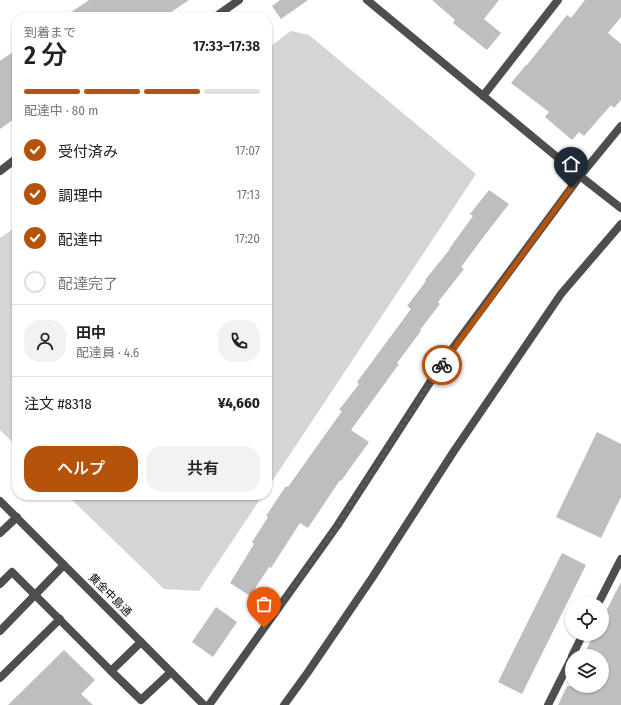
<!DOCTYPE html>
<html lang="ja">
<meta charset="utf-8">
<style>
:root{--surface:#fff;--page:#f2f2f2;--text:#222;--muted:#767676;--line:#e0e0e0;--accent:#b45309}
body{margin:0;font-family:"Fira Sans Condensed","Noto Sans JP",sans-serif;background:var(--page);color:var(--text);height:100vh;display:flex;flex-direction:column;font-size:15px;white-space:nowrap}
*{box-sizing:border-box;margin:0}
p{font-size:13px;color:var(--muted)}
.icon{flex:none;width:22px;height:22px;fill:none;stroke:currentColor;stroke-width:2;stroke-linecap:round;stroke-linejoin:round}
.map{position:relative;flex:1;overflow:hidden}
.side{position:absolute;left:12px;top:12px;width:260px;height:488px;display:flex;flex-direction:column;background:var(--surface);border-radius:16px;box-shadow:0 1px 3px #0004}
.side>*{flex:none}
.fabs{position:absolute;left:565px;top:597px;display:grid;gap:8px}
.fabs a{display:grid;place-items:center;width:44px;height:44px;border-radius:50%;background:var(--surface);box-shadow:0 1px 3px #0004;font-size:20px}
.pin{position:absolute;display:grid;place-items:center;width:34px;height:34px;color:#fff;margin:-41px -17px;border-radius:50% 50% 50% 0;rotate:-45deg;box-shadow:0 0 4px #0007}
.pin .icon{rotate:45deg}
.courier{position:absolute;display:grid;place-items:center;width:40px;height:40px;margin:-20px;border:3px solid #b45309;border-radius:50%;background:#fff;color:#222;box-shadow:0 1px 5px #0007}
.overview em{font-style:normal;font-weight:600}
.overview div{display:flex;flex-direction:column-reverse}
.overview{display:flex;align-items:center;justify-content:space-between;height:68px;padding:0 12px}
h1{font-size:26px;font-weight:600;line-height:30px}
.bar{display:grid;grid-template-columns:repeat(4,1fr);gap:6px 4px;align-content:center;height:48px;padding:0 12px}
.bar i{height:5px;border-radius:3px;background:var(--line)}
.bar .selected{background:var(--accent)}
.bar p{grid-column:span 4}
.line{display:flex;align-items:center;gap:10px;padding:0 12px;border-top:1px solid var(--line)}
.line div{flex:1}
.round{display:grid;place-items:center;flex:none;width:42px;height:42px;border-radius:16px;background:var(--page)}
ol{padding:0 12px;list-style:none}
li{display:flex;align-items:center;gap:12px;height:44px}
li p{margin-inline-start:auto}
li .icon{padding:4px;border-radius:50%;background:var(--accent);color:#fff;stroke-width:4}
li:last-child{color:var(--muted)}
li i{width:22px;height:22px;border:2px solid var(--line);border-radius:50%}
.button{display:flex;gap:8px;margin-top:auto;padding:8px 12px}
.button a{flex:1;height:46px;border-radius:16px;background:var(--accent);color:#fff;font-size:16px;font-weight:600;line-height:46px;text-align:center}
.button a+a{background:var(--page);color:var(--text)}
.map>svg:first-child{display:block}
.green{fill:#d5d5d5}
.building{fill:#bebebe}
.lines{fill:none;stroke-linecap:round;stroke-linejoin:round}
.service{stroke:#4e4e4e;stroke-width:8}
.minor{stroke:#4e4e4e;stroke-width:8}
.tertiary{stroke:#4e4e4e;stroke-width:8}
.done{stroke:#595959;stroke-width:4;stroke-dasharray:0 7.2}
.route{stroke:#b45309;stroke-width:5}
.labels{text-anchor:middle;dominant-baseline:central;stroke-width:3;stroke-linejoin:round;paint-order:stroke}
.street-label{font-size:11px;fill:#000;stroke:#fff}
</style>
<div class="map">
<svg width="621" height="705" viewBox="0 0 621 705">
<rect width="100%" height="100%" fill="#fff"/>
<!-- green -->
<g class="green">
<polygon points="291,31 309,35 476,174 267,489 267,49"/>
<polygon points="17,226 17,447 0,430 0,238"/>
<polygon points="67,495 263,495 199,591 164,589"/>
</g>
<!-- building -->
<g class="building">
<polygon points="89,0 189,0 164,17 64,17"/>
<polygon points="280,0 308,0 281,19 272,6"/>
<polygon points="432,0 499,0 484,19 501,33 487,50 453,23 455,20"/>
<polygon points="585,0 621,0 621,17 608,33 621,44 621,100 614,108 611,105 584,136 579,132 572,140 545,117 549,112 511,83 526,65 527,65 567,15 571,18"/>
<polygon points="17,49 17,117 0,129 0,61"/>
<polygon points="489,190 509,204 488,231 461,267 464,269 438,302 440,304 420,330 421,331 397,363 399,364 351,430 369,442 341,481 340,480 308,528 300,523 271,568 269,567 250,596 230,583 254,544 252,542 268,517 266,516 286,486 288,487 342,411 339,410 359,384 357,382 411,309 407,306 426,281 425,280 450,249 449,249 473,216 470,214"/>
<polygon points="597,432 621,444 621,497 601,538 556,517"/>
<polygon points="562,553 586,565 522,694 498,682"/>
<polygon points="621,582 621,705 558,705 567,686 602,686 602,656 583,656 594,634 602,634 602,619"/>
<polygon points="216,607 237,622 213,657 192,642"/>
<polygon points="64,650 95,680 81,694 93,705 8,705"/>
</g>
<g class="lines">
<!-- service -->
<g class="service">
<polyline points="215,17 239,0"/>
<polyline points="0,171 17,158"/>
<polyline points="0,584 12,572 111,671 141,642"/>
<polyline points="598,604 621,559"/>
<polyline points="0,631 64,565"/>
<polyline points="572,656 583,634"/>
<polyline points="111,671 141,700 171,672"/>
<polyline points="0,678 60,619"/>
<polyline points="548,705 572,657"/>
</g>
<!-- minor -->
<g class="minor">
<polyline points="367,0 580,176 621,208"/>
<polyline points="483,96 558,0"/>
<polyline points="0,533 17,517"/>
<polyline points="209,705 337,526 447,356 580,176 621,126"/>
</g>
<!-- tertiary -->
<g class="tertiary">
<polyline points="0,501 204,705"/>
<polyline points="284,705 308,672 372,578 454,451 561,294 621,224"/>
</g>
</g>
<g class="lines">
<!-- done -->
<polyline class="done" points="264,628 337,526 442,365"/>
<!-- route -->
<polyline class="route" points="442,365 571,188"/>
</g>
<g class="labels">
<!-- street labels -->
<g class="street-label">
<text transform="translate(110 595) rotate(45)">黄金中島通</text>
</g>
</g>
</svg>
<div class="fabs">
<a><svg class="icon" aria-label="locate" viewBox="0 0 24 24"><circle cx="12" cy="12" r="6"/><path d="M12 2v4M12 18v4M2 12h4M18 12h4"/></svg></a>
<a><svg class="icon" aria-label="layers" viewBox="0 0 24 24"><path d="M12 4l9 5-9 5-9-5zM3 14l9 5 9-5"/></svg></a>
</div>
<div class="pin" style="left:264px;top:628px;background:#ea580c"><svg class="icon" aria-label="bag" viewBox="0 0 24 24"><path d="M5 8h14l-1 12H6zM9 8a3 3 0 0 1 6 0"/></svg></div>
<div class="pin" style="left:571px;top:188px;background:#1f2937"><svg class="icon" aria-label="home" viewBox="0 0 24 24"><path d="M3 11l9-7 9 7M6 9v11h12V9"/></svg></div>
<div class="courier" style="left:442px;top:365px"><svg class="icon" aria-label="bike" viewBox="0 0 24 24"><circle cx="6" cy="16" r="4"/><circle cx="18" cy="16" r="4"/><path d="M6 16l4-8h5l3 8M10 8l3 8H6M13 5h3"/></svg></div>
<section class="side">
<div class="overview"><div><h1>2 分</h1><p>到着まで</p></div><em>17:33–17:38</em></div>
<div class="bar"><i class="selected"></i><i class="selected"></i><i class="selected"></i><i></i><p>配達中 · 80 m</p></div>
<ol>
<li><svg class="icon" aria-label="check" viewBox="0 0 24 24"><path d="M5 12l5 5 9-10"/></svg>受付済み<p>17:07</p></li>
<li><svg class="icon" aria-label="check" viewBox="0 0 24 24"><path d="M5 12l5 5 9-10"/></svg>調理中<p>17:13</p></li>
<li><svg class="icon" aria-label="check" viewBox="0 0 24 24"><path d="M5 12l5 5 9-10"/></svg>配達中<p>17:20</p></li>
<li><i></i>配達完了</li>
</ol>
<div class="line" style="height:72px"><a class="round"><svg class="icon" aria-label="person" viewBox="0 0 24 24"><circle cx="12" cy="8" r="4"/><path d="M4 21q1-7 8-7t8 7"/></svg></a><div><b>田中</b><p>配達員 · 4.6</p></div><a class="round"><svg class="icon" aria-label="phone" viewBox="0 0 24 24"><path d="M5 4h4l2 5-3 2q2 4 5 5l2-3 5 2v4C11 20 4 13 5 4z"/></svg></a></div>
<div class="line" style="height:52px"><div>注文 #8318</div><b>¥4,660</b></div>
<div class="button"><a>ヘルプ</a><a>共有</a></div>
</section>
</div>
